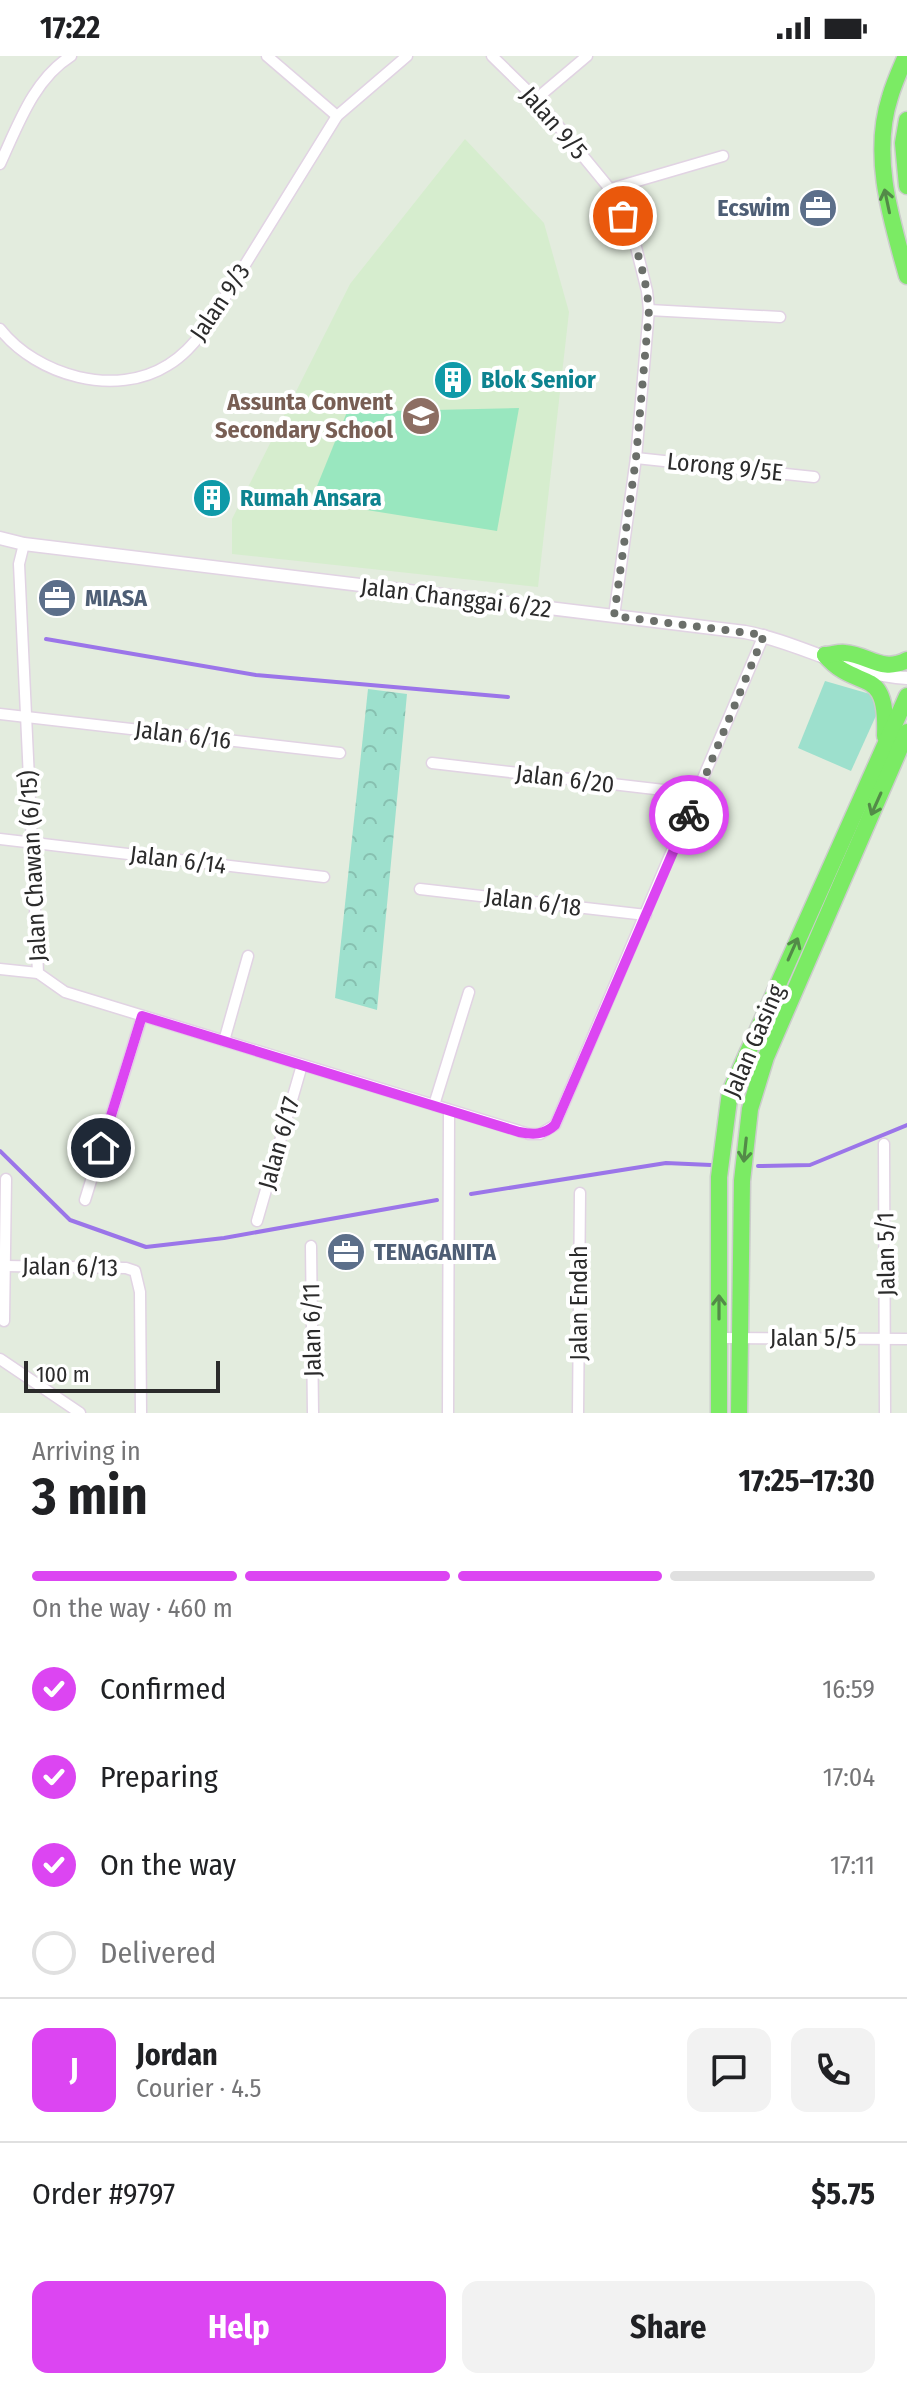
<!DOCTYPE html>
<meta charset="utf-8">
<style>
:root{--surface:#fff;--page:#f2f2f2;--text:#202124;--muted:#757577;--line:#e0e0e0;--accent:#dc45f2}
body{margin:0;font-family:"Fira Sans Condensed",sans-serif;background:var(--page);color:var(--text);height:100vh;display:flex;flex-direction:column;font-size:30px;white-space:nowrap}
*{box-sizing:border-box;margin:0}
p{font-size:26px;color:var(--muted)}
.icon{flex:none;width:44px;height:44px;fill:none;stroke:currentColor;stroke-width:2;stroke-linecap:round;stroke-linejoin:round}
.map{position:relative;height:1357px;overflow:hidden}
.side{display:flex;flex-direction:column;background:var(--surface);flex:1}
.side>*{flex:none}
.scale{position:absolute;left:24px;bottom:20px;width:196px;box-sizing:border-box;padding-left:8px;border:4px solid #2b2b2b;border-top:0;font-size:22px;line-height:28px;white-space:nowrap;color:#2b2b2b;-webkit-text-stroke:6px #fff;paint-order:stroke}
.pin{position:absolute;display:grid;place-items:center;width:68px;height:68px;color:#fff;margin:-34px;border:4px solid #fff;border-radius:50%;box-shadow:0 2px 8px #0007}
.courier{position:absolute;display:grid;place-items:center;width:80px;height:80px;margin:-40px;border:6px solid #dc45f2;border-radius:50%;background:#fff;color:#222;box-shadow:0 2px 10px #0007}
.headline em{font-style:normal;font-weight:700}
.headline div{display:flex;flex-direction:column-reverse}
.headline{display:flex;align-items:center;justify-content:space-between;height:136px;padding:0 32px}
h1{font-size:52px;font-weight:700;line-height:60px}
.bar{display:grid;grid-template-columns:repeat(4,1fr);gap:12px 8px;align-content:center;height:96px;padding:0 32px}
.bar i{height:10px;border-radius:6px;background:var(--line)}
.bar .on{background:var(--accent)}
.bar p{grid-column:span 4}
.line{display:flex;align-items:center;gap:20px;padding:0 32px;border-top:2px solid var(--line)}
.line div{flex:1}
.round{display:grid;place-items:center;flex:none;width:84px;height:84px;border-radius:16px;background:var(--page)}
ol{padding:0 32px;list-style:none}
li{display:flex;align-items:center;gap:24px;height:88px}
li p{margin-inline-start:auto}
li .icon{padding:8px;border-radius:50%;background:var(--accent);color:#fff;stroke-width:4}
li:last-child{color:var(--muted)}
li i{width:44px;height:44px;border:4px solid var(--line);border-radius:50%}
.primary-button{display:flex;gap:16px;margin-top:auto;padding:16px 32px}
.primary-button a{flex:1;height:92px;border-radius:16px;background:var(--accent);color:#fff;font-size:32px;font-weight:700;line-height:92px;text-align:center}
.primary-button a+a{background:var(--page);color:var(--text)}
.status{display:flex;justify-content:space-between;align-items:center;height:56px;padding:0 40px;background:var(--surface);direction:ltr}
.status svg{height:22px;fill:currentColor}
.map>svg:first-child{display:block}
.education{fill:#d6edce}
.grass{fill:#9de0cd}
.park{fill:url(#park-crowns)}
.pitch{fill:#99e7bf}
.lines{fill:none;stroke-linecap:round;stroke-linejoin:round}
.stream{stroke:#9b75e9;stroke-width:4}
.minor-casing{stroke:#e1d3e3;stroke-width:13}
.tertiary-casing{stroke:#e1d3e3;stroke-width:15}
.primary-casing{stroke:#ccc;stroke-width:19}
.minor{stroke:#fff;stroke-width:10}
.tertiary{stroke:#fff;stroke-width:12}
.primary{stroke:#7beb64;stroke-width:16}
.oneway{stroke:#538b48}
.done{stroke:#6b6f6a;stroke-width:8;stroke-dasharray:0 14.4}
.route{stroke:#dc45f2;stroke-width:10}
.labels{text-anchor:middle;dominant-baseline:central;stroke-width:8;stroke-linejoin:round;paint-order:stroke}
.street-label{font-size:24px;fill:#2b2b2b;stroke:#fff}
.service-label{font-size:24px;font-weight:bold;fill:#4e5e75;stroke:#fff;text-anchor:start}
.culture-label{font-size:24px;font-weight:bold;fill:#0d838f;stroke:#fff;text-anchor:start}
.education-label{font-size:24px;font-weight:bold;fill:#785e54;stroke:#fff;text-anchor:end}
</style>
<div class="status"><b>17:22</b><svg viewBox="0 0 49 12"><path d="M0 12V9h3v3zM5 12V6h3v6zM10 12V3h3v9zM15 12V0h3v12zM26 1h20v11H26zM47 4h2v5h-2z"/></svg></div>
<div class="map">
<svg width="907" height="1357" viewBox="0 0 907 1357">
<defs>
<pattern id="park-crowns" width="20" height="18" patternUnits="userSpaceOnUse" patternTransform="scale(2)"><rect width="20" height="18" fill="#9de0cd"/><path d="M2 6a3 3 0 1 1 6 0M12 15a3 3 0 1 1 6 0" fill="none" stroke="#87c0b0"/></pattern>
</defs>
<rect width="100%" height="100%" fill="#e3ecde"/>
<!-- education -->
<polygon class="education" points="465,83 544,167 569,256 538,531 232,498 232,463 350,228"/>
<!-- grass -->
<polygon class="grass" points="825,625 870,638 879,653 851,715 798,692"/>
<!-- park -->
<polygon class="park" points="368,633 407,638 377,954 335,942"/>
<!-- pitch -->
<polygon class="pitch" points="519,352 497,475 311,445 347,356"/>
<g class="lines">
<!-- stream -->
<g class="stream">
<polyline points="46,583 256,619 508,641"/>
<polyline points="0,1095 70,1164 146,1191 224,1182 437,1144"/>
<polyline points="758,1110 810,1109 907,1069"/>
<polyline points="471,1138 666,1107 711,1109"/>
</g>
<!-- minor casing -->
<g class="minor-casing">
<g id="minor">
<polyline points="267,0 337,60"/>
<polyline points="492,0 536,43 610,133 635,187 647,235 649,254 636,402 614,560"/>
<polyline points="536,43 587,0"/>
<path d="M 0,108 C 18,69 34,23 71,0"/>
<polyline points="610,133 723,100"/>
<polyline points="649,254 780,261"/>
<path d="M 0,273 C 37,320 116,342 168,309 C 183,300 193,288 204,275 L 337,60 L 407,0"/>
<polyline points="636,402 814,421"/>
<polyline points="24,488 19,508 38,917 65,936 529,1078 540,1078 555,1069 764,579"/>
<polyline points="0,658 340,697"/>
<polyline points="432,707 698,738"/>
<polyline points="0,783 324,821"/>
<polyline points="420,833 646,859"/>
<polyline points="0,913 38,917"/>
<polyline points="224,985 248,900"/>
<polyline points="434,1049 469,936"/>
<polyline points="884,1088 885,1357"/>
<polyline points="85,1144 142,960"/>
<polyline points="257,1165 302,1009"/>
<polyline points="311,1190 313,1357"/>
<polyline points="5,1210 126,1212 135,1215 140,1236 141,1357"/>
<polyline points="4,1265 6,1123"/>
<polyline points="719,1282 907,1283"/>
<polyline points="0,1303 80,1357"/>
<polyline points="448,1357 449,1054"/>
<polyline points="578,1357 580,1137"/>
</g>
</g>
<!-- tertiary casing -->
<g class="tertiary-casing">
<path id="tertiary" d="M 0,482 L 24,488 L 745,576 C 799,586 852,619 907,622"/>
</g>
<!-- primary casing -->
<g class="primary-casing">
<g id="primary">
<path d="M 906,0 C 900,14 894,27 890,41 C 871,100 891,163 907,220"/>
<polyline points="907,64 903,87 907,130"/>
<path d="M 825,599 C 858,638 888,606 885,680"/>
<path d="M 825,599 C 831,599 839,596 845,597 C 869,599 882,617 907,604"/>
<polyline points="719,1357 719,1121 730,1036 907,640"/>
<polyline points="739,1357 742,1125 750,1053 766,1001 907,676"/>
</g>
</g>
<!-- minor -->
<use href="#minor" class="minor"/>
<!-- tertiary -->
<use href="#tertiary" class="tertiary"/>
<!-- primary -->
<use href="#primary" class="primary"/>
</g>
<!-- one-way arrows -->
<defs><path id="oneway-shaft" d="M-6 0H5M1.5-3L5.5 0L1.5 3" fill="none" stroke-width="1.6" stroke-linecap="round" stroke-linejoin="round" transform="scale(2)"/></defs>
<g class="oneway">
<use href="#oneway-shaft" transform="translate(887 145) rotate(-102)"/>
<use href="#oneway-shaft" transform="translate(876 748) rotate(114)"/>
<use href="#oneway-shaft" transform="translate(793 893) rotate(-66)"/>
<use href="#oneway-shaft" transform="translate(745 1094) rotate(96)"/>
<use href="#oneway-shaft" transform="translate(719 1251) rotate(-90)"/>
</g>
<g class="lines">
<!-- done -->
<path class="done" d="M 623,160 C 637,190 646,221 649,254 L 636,402 L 614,560 L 764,579 L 689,759"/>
<!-- route -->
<path class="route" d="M 101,1092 L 142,960 L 519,1076 C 533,1079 544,1079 555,1069 L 689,759"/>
</g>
<!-- icons -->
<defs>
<g id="office-disc" transform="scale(2)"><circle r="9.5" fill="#5c6f8a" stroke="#fff"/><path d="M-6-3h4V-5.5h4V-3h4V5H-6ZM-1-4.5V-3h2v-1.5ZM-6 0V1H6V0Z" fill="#fff"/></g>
<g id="building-disc" transform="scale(2)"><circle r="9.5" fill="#0f9aa8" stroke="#fff"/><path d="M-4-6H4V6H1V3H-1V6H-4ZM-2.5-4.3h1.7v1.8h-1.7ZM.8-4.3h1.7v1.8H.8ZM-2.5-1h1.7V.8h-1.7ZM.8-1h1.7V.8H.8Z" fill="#fff"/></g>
<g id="school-disc" transform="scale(2)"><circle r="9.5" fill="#8d6e63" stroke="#fff"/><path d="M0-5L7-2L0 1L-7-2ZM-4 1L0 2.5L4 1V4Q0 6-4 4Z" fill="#fff"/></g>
</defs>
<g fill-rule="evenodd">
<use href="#office-disc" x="818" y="152"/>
<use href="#building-disc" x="453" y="324"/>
<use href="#school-disc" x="421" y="360"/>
<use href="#building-disc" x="212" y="442"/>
<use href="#office-disc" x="57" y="542"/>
<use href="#office-disc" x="346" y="1196"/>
</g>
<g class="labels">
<!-- street labels -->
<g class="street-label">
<text transform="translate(554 67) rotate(49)">Jalan 9/5</text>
<text transform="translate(220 246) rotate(-56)">Jalan 9/3</text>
<text transform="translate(725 411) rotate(6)">Lorong 9/5E</text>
<text transform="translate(456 542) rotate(7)">Jalan Changgai 6/22</text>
<text transform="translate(183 679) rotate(7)">Jalan 6/16</text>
<text transform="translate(565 723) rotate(7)">Jalan 6/20</text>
<text transform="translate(178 804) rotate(7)">Jalan 6/14</text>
<text transform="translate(33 810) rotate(-93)">Jalan Chawan (6/15)</text>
<text transform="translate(533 846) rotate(7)">Jalan 6/18</text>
<text transform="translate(754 985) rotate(-67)">Jalan Gasing</text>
<text transform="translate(279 1087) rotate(-74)">Jalan 6/17</text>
<text transform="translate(886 1198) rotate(-91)">Jalan 5/1</text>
<text transform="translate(70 1211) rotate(1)">Jalan 6/13</text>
<text transform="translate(579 1247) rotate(-90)">Jalan Endah</text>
<text transform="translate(312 1274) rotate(-91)">Jalan 6/11</text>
<text x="813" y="1282">Jalan 5/5</text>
</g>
<!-- service labels -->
<g class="service-label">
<text x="790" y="152" text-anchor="end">Ecswim</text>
<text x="85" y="542">MIASA</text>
<text x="374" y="1196">TENAGANITA</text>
</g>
<!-- culture labels -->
<g class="culture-label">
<text x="481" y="324">Blok Senior</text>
<text x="240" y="442">Rumah Ansara</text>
</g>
<!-- education labels -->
<g class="education-label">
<text x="393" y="346">Assunta Convent<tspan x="393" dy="28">Secondary School</tspan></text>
</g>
</g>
</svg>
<div class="scale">100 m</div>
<div class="pin" style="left:623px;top:160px;background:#ea580c"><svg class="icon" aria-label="bag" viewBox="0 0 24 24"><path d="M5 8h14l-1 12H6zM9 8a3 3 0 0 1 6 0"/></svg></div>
<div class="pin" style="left:101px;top:1092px;background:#1f2937"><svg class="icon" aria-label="home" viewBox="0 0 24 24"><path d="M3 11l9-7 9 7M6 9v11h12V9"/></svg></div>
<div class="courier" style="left:689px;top:759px"><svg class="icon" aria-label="bike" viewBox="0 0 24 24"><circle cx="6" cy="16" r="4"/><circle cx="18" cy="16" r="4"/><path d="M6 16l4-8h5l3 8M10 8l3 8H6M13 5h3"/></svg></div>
</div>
<section class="side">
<div class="headline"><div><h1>3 min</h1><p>Arriving in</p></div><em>17:25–17:30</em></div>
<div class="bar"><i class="on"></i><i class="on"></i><i class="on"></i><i></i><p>On the way · 460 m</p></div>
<ol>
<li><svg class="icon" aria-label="check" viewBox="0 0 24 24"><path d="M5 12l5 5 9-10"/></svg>Confirmed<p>16:59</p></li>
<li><svg class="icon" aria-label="check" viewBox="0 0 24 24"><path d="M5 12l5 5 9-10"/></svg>Preparing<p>17:04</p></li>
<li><svg class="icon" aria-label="check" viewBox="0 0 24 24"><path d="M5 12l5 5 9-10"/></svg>On the way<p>17:11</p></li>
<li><i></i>Delivered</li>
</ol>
<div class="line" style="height:144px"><b class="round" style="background:var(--accent);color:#fff">J</b><div><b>Jordan</b><p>Courier · 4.5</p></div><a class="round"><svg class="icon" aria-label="chat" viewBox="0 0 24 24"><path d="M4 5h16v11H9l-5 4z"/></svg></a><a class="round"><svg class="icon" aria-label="phone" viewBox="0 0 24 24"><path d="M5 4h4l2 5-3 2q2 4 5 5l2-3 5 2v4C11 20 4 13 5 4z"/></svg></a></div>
<div class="line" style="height:104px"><div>Order #9797</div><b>$5.75</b></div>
<div class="primary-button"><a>Help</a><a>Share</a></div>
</section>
